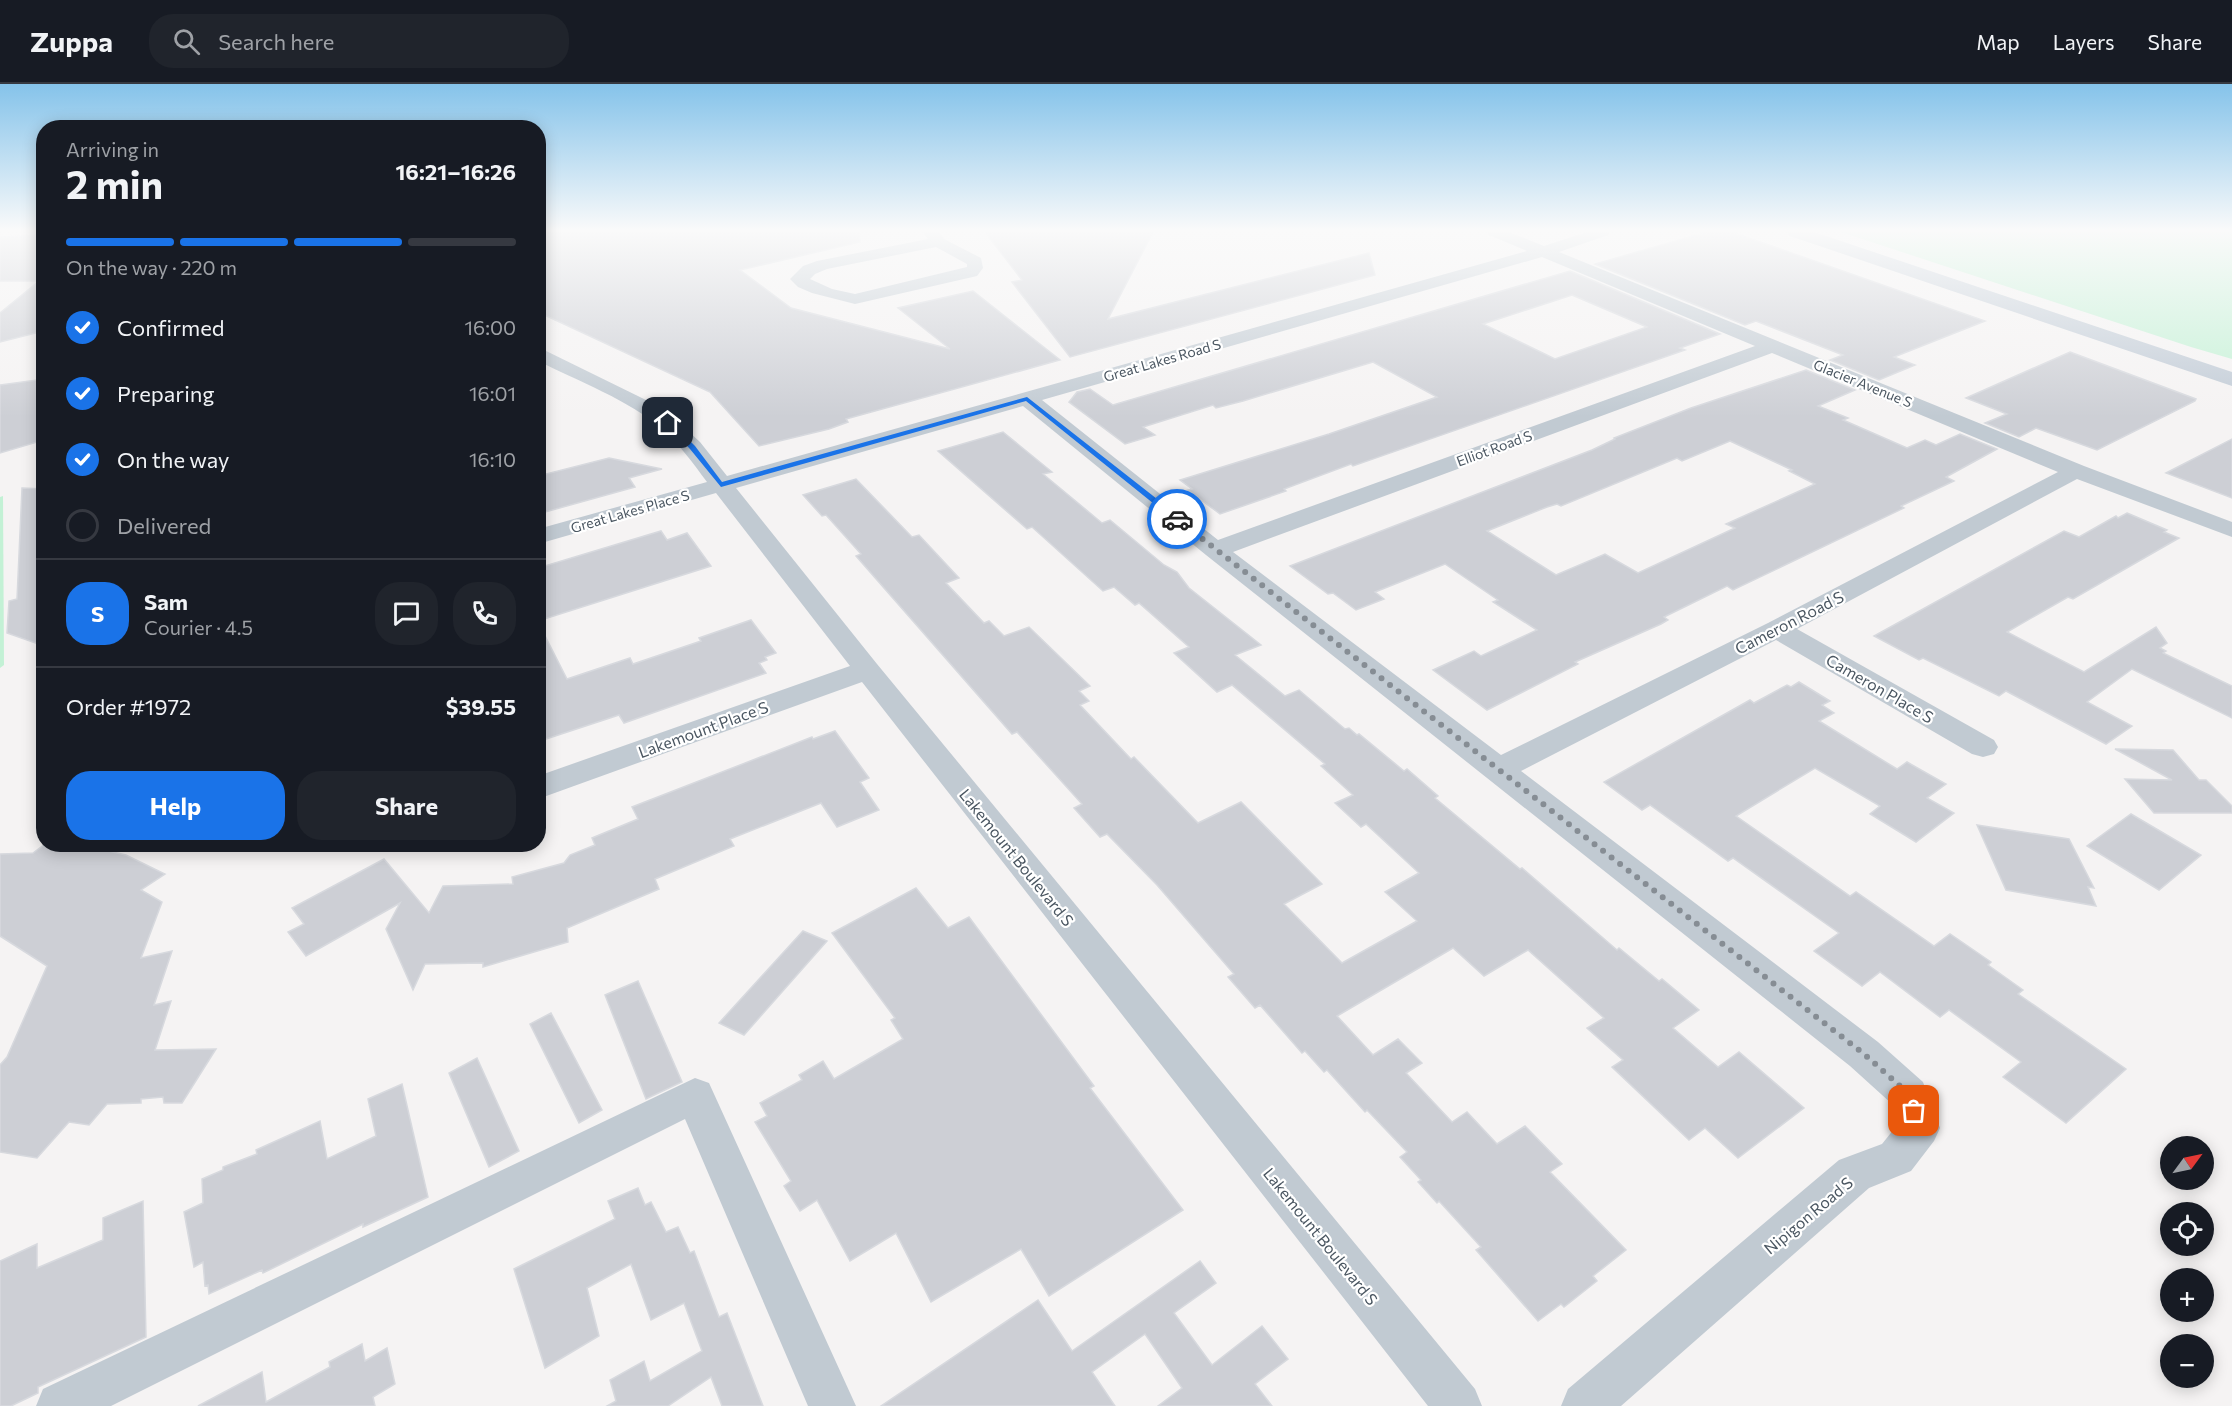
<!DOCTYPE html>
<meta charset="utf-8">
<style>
:root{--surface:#171b24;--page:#20242c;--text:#f1f3f6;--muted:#9ea1a6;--line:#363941;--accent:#1a73e8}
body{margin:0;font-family:Commissioner,sans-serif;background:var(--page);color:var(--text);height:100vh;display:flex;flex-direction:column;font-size:22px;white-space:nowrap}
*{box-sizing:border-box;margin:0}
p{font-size:20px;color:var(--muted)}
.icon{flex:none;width:33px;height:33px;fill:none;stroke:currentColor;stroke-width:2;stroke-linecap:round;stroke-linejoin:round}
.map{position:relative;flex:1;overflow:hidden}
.sheet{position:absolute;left:36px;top:36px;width:510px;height:732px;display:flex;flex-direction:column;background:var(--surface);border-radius:24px;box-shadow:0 3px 15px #0003}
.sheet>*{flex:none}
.needle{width:39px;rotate:57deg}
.buttons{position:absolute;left:2160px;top:1052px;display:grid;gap:12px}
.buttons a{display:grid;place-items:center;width:54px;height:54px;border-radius:50%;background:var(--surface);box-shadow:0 3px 15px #0003;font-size:30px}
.pin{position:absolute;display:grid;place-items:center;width:51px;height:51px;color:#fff;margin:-26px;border-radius:12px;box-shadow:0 3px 9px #0006}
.courier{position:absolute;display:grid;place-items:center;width:60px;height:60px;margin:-30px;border:4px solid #1a73e8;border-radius:50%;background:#fff;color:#222;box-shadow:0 2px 8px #0007}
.head em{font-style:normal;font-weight:700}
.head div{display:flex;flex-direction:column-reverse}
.head{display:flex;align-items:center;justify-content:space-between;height:102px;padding:0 30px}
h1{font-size:39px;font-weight:700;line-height:45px}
.bar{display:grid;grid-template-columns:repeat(4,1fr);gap:9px 6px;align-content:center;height:72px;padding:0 30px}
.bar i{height:8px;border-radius:4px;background:var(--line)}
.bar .selected{background:var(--accent)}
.bar p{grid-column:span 4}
.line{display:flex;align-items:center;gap:15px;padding:0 30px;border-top:2px solid var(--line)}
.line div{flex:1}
.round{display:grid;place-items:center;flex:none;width:63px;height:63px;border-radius:24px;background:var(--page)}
ol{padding:0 30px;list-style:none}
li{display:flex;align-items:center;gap:18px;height:66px}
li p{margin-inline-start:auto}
li .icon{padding:6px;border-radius:50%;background:var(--accent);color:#fff;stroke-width:4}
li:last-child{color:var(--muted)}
li i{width:33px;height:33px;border:3px solid var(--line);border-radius:50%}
.cta{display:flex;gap:12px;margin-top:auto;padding:12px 30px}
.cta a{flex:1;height:69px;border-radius:24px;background:var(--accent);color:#fff;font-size:24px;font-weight:700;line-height:69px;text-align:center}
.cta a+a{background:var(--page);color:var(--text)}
header{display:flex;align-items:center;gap:36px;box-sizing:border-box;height:84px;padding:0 30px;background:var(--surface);border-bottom:2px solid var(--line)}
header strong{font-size:28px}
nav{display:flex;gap:33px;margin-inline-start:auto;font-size:21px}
.search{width:420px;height:54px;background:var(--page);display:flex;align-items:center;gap:15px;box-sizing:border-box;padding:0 21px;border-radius:24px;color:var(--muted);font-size:22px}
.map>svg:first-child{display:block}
.green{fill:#c3f1d5}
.building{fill:#cdcfd5;stroke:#d7d9de;stroke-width:1.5;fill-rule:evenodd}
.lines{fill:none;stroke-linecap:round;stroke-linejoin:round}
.minor{fill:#c1cad2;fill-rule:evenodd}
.secondary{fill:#c1cbd6;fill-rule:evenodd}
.route{fill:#1a73e8}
.done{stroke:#868d94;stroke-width:6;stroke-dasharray:0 10.8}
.labels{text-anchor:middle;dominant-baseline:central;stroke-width:4.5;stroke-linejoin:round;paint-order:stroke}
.far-street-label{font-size:14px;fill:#4a5661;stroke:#fff}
.street-label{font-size:16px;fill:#4a5661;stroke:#fff}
</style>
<header>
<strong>Zuppa</strong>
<div class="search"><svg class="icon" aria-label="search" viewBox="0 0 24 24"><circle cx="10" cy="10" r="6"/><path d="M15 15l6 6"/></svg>Search here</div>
<nav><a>Map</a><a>Layers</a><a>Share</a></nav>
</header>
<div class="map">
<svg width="2232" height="1322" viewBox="0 0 2232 1322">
<rect width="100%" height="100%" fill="#f5f3f3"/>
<!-- green -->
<g class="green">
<polygon points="1841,148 2232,148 2232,275 2191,263"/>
<polygon points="3,412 4,581 0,584 0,413"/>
</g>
<!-- building -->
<g class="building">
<polygon points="538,148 859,148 860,158 740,186 791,224 950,265 898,224 973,207 1060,276 846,335 848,338 829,345 759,362 710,308 538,228"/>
<polygon points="985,148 1153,148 1108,235 1369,169 1375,191 1070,273 1012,198 1022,196"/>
<polygon points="1707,148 1732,148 1985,237 1894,273 1915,281 1879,296 1830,276 1843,271 1756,237 1745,241 1595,180"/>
<polygon points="44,151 44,247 0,258 0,229 39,197 0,197 0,153"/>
<path d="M 1570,187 L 1720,250 L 1680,264 L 1685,266 L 1353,382 L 1351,380 L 1284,405 L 1286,407 L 1220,430 L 1188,406 L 1192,405 L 1180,396 L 1329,350 L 1437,313 L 1373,278 L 1243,317 L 1216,324 L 1213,321 L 1143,343 L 1155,351 L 1125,360 L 1069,318 L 1077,308 L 1090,305 L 1113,321 ZM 1572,211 L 1647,243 L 1555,275 L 1483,240 Z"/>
<polygon points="2070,268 2196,315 2195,317 2097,366 2036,344 2019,353 1985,339 2007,330 1966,314"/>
<path d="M 1806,286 L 1855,306 L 1818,322 L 1848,334 L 1843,336 L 1907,364 L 1925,356 L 1936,361 L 1960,350 L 1997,365 L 1946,393 L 1954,397 L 1901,422 L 1904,424 L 1733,506 L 1727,502 L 1664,533 L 1668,536 L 1661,540 L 1575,578 L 1578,580 L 1487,626 L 1433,586 L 1474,567 L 1481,572 L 1537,546 L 1493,518 L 1498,516 L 1445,480 L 1375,508 L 1384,515 L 1356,526 L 1333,509 L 1328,510 L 1290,482 L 1592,366 L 1615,355 L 1614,354 L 1691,324 ZM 1730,357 L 1792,386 L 1789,387 L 1815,400 L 1726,440 L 1735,444 L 1638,489 L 1605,470 L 1556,491 L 1487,447 L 1547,423 L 1557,420 L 1561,422 L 1677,374 L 1682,377 Z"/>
<polygon points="44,295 44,356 0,369 0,301"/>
<polygon points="1003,348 1052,388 1043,390 1102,439 1110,436 1164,481 1177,488 1189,504 1261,561 1235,571 1285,612 1299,606 1345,645 1349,644 1357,651 1359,650 1404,687 1407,685 1438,712 1435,714 1520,785 1522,784 1617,866 1619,864 1659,897 1662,895 1699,926 1673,944 1718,983 1739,968 1804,1024 1738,1074 1705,1044 1689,1056 1612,983 1623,976 1587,944 1604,934 1528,866 1484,892 1453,864 1337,932 1373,971 1398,955 1422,979 1406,989 1452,1038 1467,1028 1497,1060 1525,1042 1562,1080 1550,1088 1626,1166 1593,1192 1597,1197 1564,1223 1561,1220 1538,1237 1476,1166 1481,1163 1439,1117 1437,1119 1418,1098 1421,1096 1400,1073 1407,1068 1367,1026 1365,1028 1327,986 1324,988 1305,967 1302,969 1260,921 1255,924 1228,893 1234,890 1157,801 1107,750 1100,753 1074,724 1082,720 1017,648 1012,650 856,472 861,470 826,431 822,432 803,411 856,395 912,453 919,451 959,494 946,499 984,539 989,537 1004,552 1029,543 1090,602 1079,607 1089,617 1080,621 1131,675 1134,673 1198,739 1241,718 1322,800 1284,820 1342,879 1417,837 1385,808 1419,789 1366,740 1361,743 1335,719 1353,711 1321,682 1325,680 1232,601 1217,608 1174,569 1189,563 1139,519 1135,521 1114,503 1103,507 1032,443 1027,445 938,367"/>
<polygon points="2232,355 2232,414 2166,389"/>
<polygon points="609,374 662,385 629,394 635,403 538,430 538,392"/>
<polygon points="22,404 44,405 44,562 7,549 9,517 17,515"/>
<polygon points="2127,429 2167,446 2164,448 2179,454 2073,515 2068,513 2007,548 2084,588 2156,543 2167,559 2160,564 2166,567 2163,569 2232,602 2232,634 2132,585 2087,618 2132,642 2106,660 2006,607 1999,612 1923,574 1919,576 1874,552 2064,447 2079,453 2116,432 2118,434"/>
<polygon points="661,447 667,456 687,449 711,482 538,537 538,484"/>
<polygon points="751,536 776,569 765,573 767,576 759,579 766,589 624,639 619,631 546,655 538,638 538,538 567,595 630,574 633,580 701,557 699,554"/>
<polygon points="1799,598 1830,617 1822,621 1834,629 1819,637 1897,685 1907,678 1946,700 1927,714 1954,729 1916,758 1870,730 1880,722 1815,684 1736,732 1850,812 1856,808 1934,862 1950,850 1991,878 1988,881 2023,906 2018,910 2126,985 2066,1039 2003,993 2021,978 1949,926 1940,933 1880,888 1862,902 1814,867 1839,849 1733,774 1728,777 1650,721 1642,726 1604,698 1750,616 1754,619 1787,601 1791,603"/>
<polygon points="835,647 869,694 860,698 879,726 837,743 821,719 730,755 734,762 655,795 659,805 567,844 568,858 483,883 483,879 425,880 413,906 386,845 400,819 306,872 288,848 304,840 292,824 384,775 429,829 443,802 513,800 512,793 564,779 570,771 595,761 592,754 638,735 632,723 812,653 813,655"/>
<polygon points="2115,665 2173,666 2199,696 2206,696 2232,722 2232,729 2154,729 2125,695 2172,696"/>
<polygon points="2131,730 2201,771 2159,806 2087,762"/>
<polygon points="1977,741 2069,755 2094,804 2088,803 2096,822 2006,806"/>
<polygon points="45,760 78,760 126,771 165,790 141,806 162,818 141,874 172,867 154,921 171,917 155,966 216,965 182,1019 164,1019 163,1013 141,1015 141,1019 107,1020 89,1041 69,1038 37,1074 0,1068 0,981 7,973 47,882 0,852 0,770 33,769"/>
<polygon points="916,804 948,844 969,833 1094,1002 1090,1004 1183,1126 1049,1212 1021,1165 931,1218 896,1149 850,1177 817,1116 800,1127 784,1102 791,1097 755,1038 767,1032 760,1019 802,996 799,991 823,977 834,995 903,955 891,936 895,934 832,849"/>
<polygon points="803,847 827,857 744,951 719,939"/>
<polygon points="638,897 682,998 646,1015 605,911"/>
<polygon points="551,929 602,1026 579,1039 530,940"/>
<polygon points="477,974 519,1067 489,1083 449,989"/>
<polygon points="402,1000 428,1113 363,1143 363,1140 263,1189 262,1186 209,1210 208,1201 205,1202 203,1178 194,1183 184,1128 203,1119 202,1095 223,1086 223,1083 257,1070 256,1066 320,1037 327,1075 376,1052 368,1015"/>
<polygon points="638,1104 645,1121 651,1118 666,1148 678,1143 690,1169 694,1167 719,1233 727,1229 763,1322 722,1322 711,1293 668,1322 607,1322 616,1317 610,1296 644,1277 650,1297 702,1267 684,1219 651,1236 631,1180 587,1204 599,1252 545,1284 514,1185 615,1135 608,1117"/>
<polygon points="143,1117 146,1253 38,1303 38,1309 11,1322 0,1322 0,1177 37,1160 37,1184 103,1156 103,1134"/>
<polygon points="1200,1177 1216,1199 1174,1229 1212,1281 1262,1242 1288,1275 1255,1300 1272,1322 1158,1322 1182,1304 1145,1250 1092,1288 1115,1322 881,1322 1038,1216 1072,1267"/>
<polygon points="362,1260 365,1277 387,1264 395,1300 373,1313 375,1322 198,1322 262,1288 266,1318 330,1283 329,1278"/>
</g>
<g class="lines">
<!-- minor -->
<g class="minor">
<path d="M 923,148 L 939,148 L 944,155 L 981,174 L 983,184 L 977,192 L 855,220 L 812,209 L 798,203 L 790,195 L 803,182 L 817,177 L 928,155 ZM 936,163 L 967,180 L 967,183 L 855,210 L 832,205 L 810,195 L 815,190 L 827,185 Z"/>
<path d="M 1487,148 L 1509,148 L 1544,162 L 1587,148 L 1610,148 L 1608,151 L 1559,168 L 2084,382 L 2232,438 L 2232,453 L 2077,395 L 1797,545 L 1994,656 L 1998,663 L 1994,670 L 1983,673 L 1972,670 L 1776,556 L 1521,687 L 1878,958 L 1923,998 L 1940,1044 L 1934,1057 L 1911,1087 L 1869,1104 L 1621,1322 L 1561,1322 L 1568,1305 L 1839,1076 L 1882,1060 L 1898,1040 L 1892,1020 L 1850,982 L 1206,471 L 1023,322 L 736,404 L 877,580 L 1475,1305 L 1482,1322 L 1428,1322 L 862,598 L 538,715 L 538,692 L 850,582 L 716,409 L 538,460 L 538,445 L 707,398 C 693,379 679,360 662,345 C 631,317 576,296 538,277 L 538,263 L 646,316 L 675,335 L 700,358 L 727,392 L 1527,167 L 1489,151 ZM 1542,173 L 1755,262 L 1218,456 L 1042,316 ZM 1772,269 L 2058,388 L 1768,539 L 1501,671 L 1233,468 Z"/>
<polygon points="695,994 709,999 856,1322 808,1322 685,1035 111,1322 36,1322 43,1305"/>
</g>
<!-- secondary -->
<polygon class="secondary" points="1787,148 1814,148 2232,288 2232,302 1790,152"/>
</g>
<!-- sky -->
<linearGradient id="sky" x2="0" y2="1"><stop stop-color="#85c3ea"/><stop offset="0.44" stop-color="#fafafa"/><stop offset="1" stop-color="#fafafa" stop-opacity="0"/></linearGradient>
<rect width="2232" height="333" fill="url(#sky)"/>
<!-- route -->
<polygon class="route" points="1027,313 1180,433 1180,436 1174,436 1026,317 721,403 690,365 665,339 671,338 695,362 722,398"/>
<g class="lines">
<!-- done -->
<polyline class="done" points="1177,435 1864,970 1909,1010 1914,1027"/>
</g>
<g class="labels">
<!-- far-street labels -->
<g class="far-street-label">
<text transform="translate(1162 276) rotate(-16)">Great Lakes Road S</text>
<text transform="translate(1863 299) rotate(22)">Glacier Avenue S</text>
<text transform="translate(1494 364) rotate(-20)">Elliot Road S</text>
<text transform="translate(630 427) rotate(-16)">Great Lakes Place S</text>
</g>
<!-- street labels -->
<g class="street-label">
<text transform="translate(1789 538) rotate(-27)">Cameron Road S</text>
<text transform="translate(1880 604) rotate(30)">Cameron Place S</text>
<text transform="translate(703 645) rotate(-20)">Lakemount Place S</text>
<text transform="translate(1017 773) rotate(51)">Lakemount Boulevard S</text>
<text transform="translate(1808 1131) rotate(-40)">Nipigon Road S</text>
<text transform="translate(1321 1152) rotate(51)">Lakemount Boulevard S</text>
</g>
</g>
</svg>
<div class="buttons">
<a><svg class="needle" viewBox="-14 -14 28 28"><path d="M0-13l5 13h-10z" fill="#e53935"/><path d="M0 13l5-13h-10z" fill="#9ea1a6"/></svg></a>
<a><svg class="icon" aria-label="locate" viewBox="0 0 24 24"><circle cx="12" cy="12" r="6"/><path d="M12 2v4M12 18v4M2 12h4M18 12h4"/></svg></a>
<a>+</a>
<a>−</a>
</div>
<div class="pin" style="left:1914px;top:1027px;background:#ea580c"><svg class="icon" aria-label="bag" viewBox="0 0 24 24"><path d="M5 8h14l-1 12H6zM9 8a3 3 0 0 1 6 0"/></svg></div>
<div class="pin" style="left:668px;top:339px;background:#1f2937"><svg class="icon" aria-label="home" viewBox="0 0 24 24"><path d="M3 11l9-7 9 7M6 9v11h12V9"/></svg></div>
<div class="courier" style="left:1177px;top:435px"><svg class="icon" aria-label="car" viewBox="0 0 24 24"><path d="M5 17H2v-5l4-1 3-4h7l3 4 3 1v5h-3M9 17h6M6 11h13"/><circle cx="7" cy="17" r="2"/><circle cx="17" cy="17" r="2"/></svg></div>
<section class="sheet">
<div class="head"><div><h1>2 min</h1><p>Arriving in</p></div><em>16:21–16:26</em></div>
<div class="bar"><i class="selected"></i><i class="selected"></i><i class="selected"></i><i></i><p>On the way · 220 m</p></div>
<ol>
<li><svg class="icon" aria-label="check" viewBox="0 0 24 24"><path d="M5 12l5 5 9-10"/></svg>Confirmed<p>16:00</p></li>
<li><svg class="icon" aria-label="check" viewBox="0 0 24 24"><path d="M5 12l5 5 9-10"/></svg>Preparing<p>16:01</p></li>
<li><svg class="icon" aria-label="check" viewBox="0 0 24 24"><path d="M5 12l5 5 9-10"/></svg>On the way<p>16:10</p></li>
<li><i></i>Delivered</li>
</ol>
<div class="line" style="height:108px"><b class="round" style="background:var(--accent);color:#fff">S</b><div><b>Sam</b><p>Courier · 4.5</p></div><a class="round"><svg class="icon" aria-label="chat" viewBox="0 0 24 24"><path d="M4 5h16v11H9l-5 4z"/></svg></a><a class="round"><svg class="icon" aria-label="phone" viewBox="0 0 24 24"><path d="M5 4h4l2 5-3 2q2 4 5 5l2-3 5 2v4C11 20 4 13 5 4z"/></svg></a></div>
<div class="line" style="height:78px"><div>Order #1972</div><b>$39.55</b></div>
<div class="cta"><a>Help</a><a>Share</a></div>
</section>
</div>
